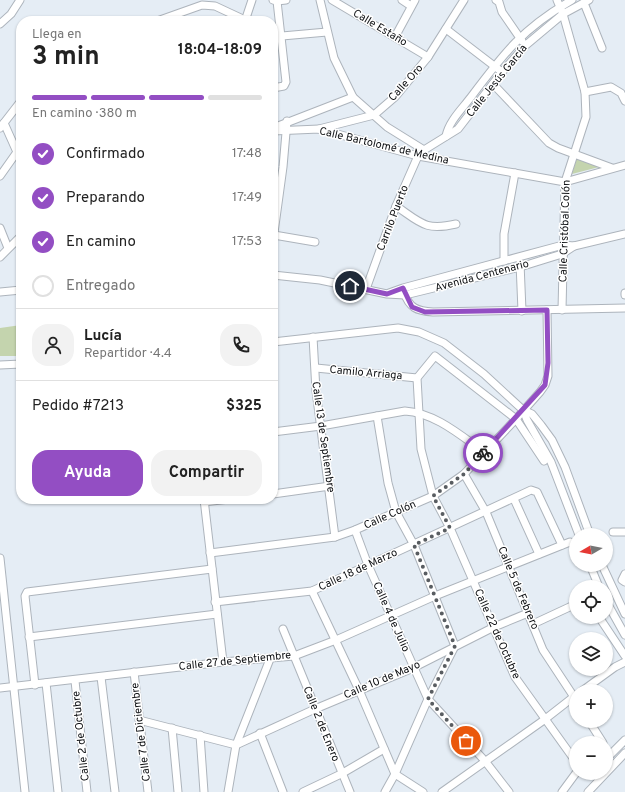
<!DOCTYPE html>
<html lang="es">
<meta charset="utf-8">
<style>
:root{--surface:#fff;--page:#f2f2f2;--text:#222;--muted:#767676;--line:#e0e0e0;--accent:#934ec3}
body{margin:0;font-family:Overpass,sans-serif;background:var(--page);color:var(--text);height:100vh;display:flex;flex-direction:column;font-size:15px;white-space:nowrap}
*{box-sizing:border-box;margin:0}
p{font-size:13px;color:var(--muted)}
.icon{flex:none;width:22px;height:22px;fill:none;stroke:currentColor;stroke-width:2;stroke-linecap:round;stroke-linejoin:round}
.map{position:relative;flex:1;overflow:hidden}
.details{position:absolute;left:16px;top:16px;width:262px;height:488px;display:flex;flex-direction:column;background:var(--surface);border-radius:16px;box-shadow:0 1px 3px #0004}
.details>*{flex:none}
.needle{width:26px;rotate:260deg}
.fabs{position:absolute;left:569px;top:528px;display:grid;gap:8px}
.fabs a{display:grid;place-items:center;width:44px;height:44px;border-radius:50%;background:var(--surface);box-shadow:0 1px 3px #0004;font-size:20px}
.pin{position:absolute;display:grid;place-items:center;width:34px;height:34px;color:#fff;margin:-17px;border:2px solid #fff;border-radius:50%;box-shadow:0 1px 4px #0007}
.courier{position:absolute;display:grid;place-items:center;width:40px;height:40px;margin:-20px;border:3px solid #934ec3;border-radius:50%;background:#fff;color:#222;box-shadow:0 1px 5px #0007}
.summary em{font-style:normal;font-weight:700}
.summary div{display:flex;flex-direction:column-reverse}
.summary{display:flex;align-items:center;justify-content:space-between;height:68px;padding:0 16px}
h1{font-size:26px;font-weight:700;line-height:30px}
.bar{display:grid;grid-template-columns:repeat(4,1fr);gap:6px 4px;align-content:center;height:48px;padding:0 16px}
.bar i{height:5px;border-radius:3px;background:var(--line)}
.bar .selected{background:var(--accent)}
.bar p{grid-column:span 4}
.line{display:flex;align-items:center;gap:10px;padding:0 16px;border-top:1px solid var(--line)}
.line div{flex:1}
.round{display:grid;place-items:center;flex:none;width:42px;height:42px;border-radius:16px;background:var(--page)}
ol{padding:0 16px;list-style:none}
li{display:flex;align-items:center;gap:12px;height:44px}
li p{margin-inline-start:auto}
li .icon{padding:4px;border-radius:50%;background:var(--accent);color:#fff;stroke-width:4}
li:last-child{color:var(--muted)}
li i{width:22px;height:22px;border:2px solid var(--line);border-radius:50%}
.button{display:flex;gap:8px;margin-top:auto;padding:8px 16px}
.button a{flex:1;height:46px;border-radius:16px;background:var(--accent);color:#fff;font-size:16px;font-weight:700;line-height:46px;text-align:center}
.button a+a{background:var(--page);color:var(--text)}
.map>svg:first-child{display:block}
.green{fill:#c4d4ae}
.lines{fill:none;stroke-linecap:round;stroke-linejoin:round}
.minor-casing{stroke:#adb4bc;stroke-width:9}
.minor{stroke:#fff;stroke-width:7}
.done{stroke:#595d61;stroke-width:4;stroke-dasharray:0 7.2}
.route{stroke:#934ec3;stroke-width:5}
.labels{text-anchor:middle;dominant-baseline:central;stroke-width:3;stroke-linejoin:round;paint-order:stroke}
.street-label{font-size:11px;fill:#0d0f12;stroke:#fff}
</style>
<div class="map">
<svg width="625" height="792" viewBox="0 0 625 792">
<rect width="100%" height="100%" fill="#e5edf5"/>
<!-- green -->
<g class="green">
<polygon points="577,156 599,167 572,174"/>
<polygon points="21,325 21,356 0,356 0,328"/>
</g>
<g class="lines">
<!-- minor casing -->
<g class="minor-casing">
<g id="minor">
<polyline points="273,0 277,1 286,0"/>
<polyline points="320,0 334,58 353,97 387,127 424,150"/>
<polyline points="332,0 428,57"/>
<polyline points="402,0 411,6"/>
<polyline points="496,0 499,2 502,12 522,41"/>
<polyline points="557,0 563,14 585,92 586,117 565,182 562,310"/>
<polyline points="584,3 602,48"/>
<polyline points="157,21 202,5 215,6 245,20"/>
<polyline points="245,21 252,0"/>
<polyline points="0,24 11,14 20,0"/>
<polyline points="446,29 502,72"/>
<polyline points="282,36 327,32"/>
<polyline points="395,37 415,0"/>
<polyline points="493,84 549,143 558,148 612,168"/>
<polyline points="273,88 284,86 286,82 277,1"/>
<polyline points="585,92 611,87 621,93 625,101"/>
<polyline points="4,123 21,161"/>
<polyline points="0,128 21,101"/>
<polyline points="273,128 353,97"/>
<polyline points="319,129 374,115 396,96 428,57 464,0"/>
<polyline points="273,131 319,129 418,156 565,182 625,165"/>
<path d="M 446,136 C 449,121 462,109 471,97 C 504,53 523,28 572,0"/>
<polyline points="0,176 17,152 21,150"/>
<path d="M 396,206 C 421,223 425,231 456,224"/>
<polyline points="0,228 8,248"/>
<polyline points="274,235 315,242"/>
<polyline points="273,240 283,167 287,121"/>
<polyline points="0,257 21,236"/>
<polyline points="504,261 504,234 515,173"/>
<polyline points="520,263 522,311"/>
<polyline points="273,275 320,280 387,294 405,295 520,267 562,254 574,246"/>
<polyline points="366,289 396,206 418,156 424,150 458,129 502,72 526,45 563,14 589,0"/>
<polyline points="0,292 21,290"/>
<path d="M 404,292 C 409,308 417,311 433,312 L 625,308"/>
<polyline points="389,293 403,288 563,245 574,246 625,234"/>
<polyline points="625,293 625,295"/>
<polyline points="313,337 316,391 335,537"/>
<polyline points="273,342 398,328 419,332 444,343 484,374 523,410 532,414 541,425 552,440 565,467 590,535"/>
<polyline points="0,365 21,364"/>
<polyline points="316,368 417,378"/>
<polyline points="523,410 527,420 551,462 579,535"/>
<polyline points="377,416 388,483 396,512 414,545 455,646 428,699 395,774 385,792"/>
<path d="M 273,432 L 321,426 L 405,411 C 435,413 460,435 484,452"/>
<polyline points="544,461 516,419 435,356 417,378 421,449 433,496 450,528 515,677 576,762"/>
<polyline points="464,474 486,512 543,650 576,700"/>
<polyline points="273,494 330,486"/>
<polyline points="204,499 223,662"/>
<polyline points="514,499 539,554"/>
<polyline points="204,502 229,499"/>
<polyline points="355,530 368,565 428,699 485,761 509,792"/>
<polyline points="613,532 625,532"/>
<polyline points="210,553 335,537 355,530 433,496 464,474 516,419 540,392 545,385 548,376 547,310"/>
<polyline points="0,558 25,792"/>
<polyline points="590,565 599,587"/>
<polyline points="602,565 625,614"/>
<polyline points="625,574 622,580 625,582"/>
<polyline points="312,591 359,690 395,774 423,792"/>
<polyline points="606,601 625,635"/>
<polyline points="215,602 312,591 531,490 537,492 562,545"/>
<polyline points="599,617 625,656"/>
<polyline points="533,624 576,604"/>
<polyline points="283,629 350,792"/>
<polyline points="29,637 217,614"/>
<polyline points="134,672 148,792"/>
<polyline points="101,677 115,792"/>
<polyline points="75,681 87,792"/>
<polyline points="46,683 58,792"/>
<polyline points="35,685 25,596 27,592 212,569"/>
<polyline points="0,688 223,662 294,656 336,640 435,596 570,542"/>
<polyline points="582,691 615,667 625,662"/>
<polyline points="139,720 236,745"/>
<polyline points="589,721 603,743"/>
<polyline points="172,728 178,792"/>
<polyline points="260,733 283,792"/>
<polyline points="200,735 204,792"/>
<polyline points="236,745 315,709 413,668 494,627 528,613"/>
<polyline points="611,754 625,740"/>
<polyline points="228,792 236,745 270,659"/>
<polyline points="303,792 341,774 384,749"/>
<polyline points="442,792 544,720 576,695"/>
<polyline points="562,792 576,773"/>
<polyline points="588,792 625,753"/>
</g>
</g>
<!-- minor -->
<use href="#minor" class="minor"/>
</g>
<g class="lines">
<!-- done -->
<polyline class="done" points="466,741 428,699 455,646 414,545 450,528 433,496 464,474 483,453"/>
<!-- route -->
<polyline class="route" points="350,286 387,294 403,288 412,307 425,312 547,310 548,363 545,385 483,453"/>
</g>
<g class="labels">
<!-- street labels -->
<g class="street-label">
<text transform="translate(380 28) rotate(31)">Calle Estaño</text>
<text transform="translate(497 81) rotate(-51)">Calle Jesús García</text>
<text transform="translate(406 83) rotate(-48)">Calle Oro</text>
<text transform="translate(384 146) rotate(13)">Calle Bartolomé de Medina</text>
<text transform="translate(393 218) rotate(-69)">Carrilo Puerto</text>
<text transform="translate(565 231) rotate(-88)">Calle Cristóbal Colón</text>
<text transform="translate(482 276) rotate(-15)">Avenida Centenario</text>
<text transform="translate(366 373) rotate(5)">Camilo Arriaga</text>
<text transform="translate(323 437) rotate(82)">Calle 13 de Septiembre</text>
<text transform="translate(390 515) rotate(-24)">Calle Colón</text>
<text transform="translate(358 570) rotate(-25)">Calle 18 de Marzo</text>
<text transform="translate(518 588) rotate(67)">Calle 5 de Febrero</text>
<text transform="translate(391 617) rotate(66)">Calle 4 de Julio</text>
<text transform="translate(497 634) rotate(66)">Calle 22 de Octubre</text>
<text transform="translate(235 661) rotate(-6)">Calle 27 de Septiembre</text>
<text transform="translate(382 680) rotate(-23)">Calle 10 de Mayo</text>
<text transform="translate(321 724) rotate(68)">Calle 2 de Enero</text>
<text transform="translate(141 732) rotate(-97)">Calle 7 de Diciembre</text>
<text transform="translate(81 736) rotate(-96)">Calle 2 de Octubre</text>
</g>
</g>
</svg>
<div class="fabs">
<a><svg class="needle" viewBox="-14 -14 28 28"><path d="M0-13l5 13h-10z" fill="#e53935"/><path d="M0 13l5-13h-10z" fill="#767676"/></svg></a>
<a><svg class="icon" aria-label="locate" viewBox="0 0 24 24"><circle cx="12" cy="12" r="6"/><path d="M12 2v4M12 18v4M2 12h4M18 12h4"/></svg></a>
<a><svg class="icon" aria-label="layers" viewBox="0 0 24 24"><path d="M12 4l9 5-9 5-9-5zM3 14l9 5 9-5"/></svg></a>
<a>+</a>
<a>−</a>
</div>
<div class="pin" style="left:466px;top:741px;background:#ea580c"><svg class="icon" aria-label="bag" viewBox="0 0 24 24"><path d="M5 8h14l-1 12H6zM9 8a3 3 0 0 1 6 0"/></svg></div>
<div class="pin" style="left:350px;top:286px;background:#1f2937"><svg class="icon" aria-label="home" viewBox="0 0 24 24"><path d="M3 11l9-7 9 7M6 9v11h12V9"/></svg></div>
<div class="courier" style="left:483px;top:453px"><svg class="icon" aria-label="bike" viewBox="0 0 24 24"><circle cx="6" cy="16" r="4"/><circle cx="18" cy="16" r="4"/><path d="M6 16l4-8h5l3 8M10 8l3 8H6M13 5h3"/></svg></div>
<section class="details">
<div class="summary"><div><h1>3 min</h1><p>Llega en</p></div><em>18:04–18:09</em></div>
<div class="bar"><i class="selected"></i><i class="selected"></i><i class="selected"></i><i></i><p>En camino · 380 m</p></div>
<ol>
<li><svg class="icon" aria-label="check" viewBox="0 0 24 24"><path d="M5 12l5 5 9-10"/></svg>Confirmado<p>17:48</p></li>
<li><svg class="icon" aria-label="check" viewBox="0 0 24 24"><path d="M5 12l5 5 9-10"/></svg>Preparando<p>17:49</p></li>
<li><svg class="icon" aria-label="check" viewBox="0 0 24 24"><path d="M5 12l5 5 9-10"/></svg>En camino<p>17:53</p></li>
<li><i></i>Entregado</li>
</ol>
<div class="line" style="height:72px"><a class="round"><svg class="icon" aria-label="person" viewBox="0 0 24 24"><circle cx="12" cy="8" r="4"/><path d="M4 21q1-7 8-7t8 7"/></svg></a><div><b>Lucía</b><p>Repartidor · 4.4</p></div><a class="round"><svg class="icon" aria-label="phone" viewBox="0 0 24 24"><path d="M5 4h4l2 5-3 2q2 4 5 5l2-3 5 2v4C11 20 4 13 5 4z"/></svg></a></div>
<div class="line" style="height:52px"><div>Pedido #7213</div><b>$325</b></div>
<div class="button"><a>Ayuda</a><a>Compartir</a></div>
</section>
</div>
